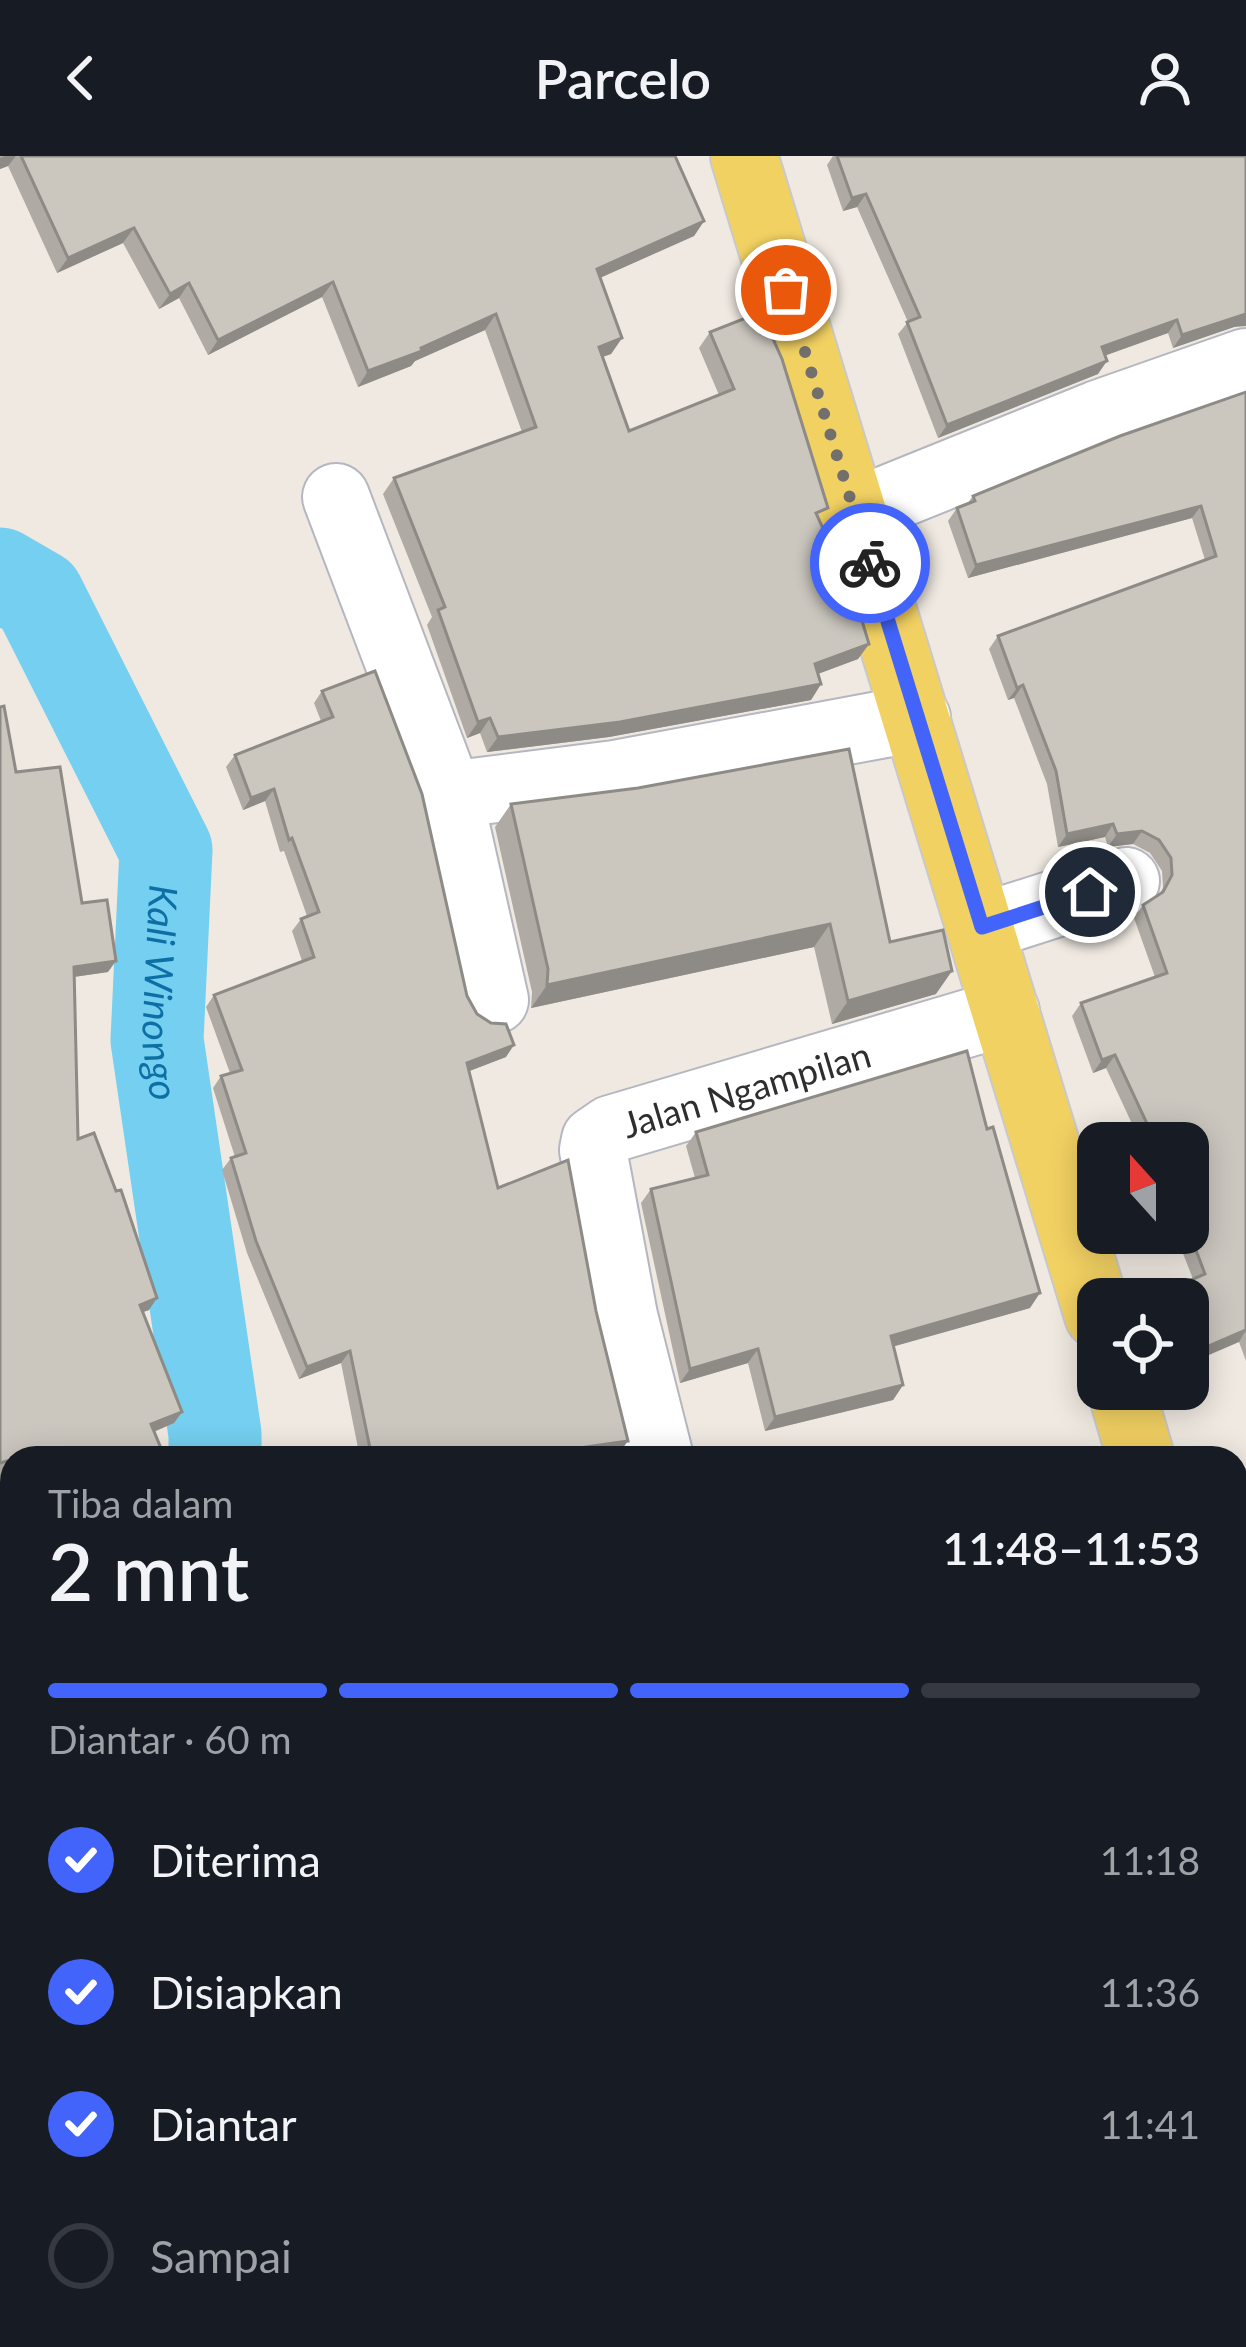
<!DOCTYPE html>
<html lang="id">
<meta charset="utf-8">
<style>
:root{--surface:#171b24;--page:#242831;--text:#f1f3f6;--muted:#9ea1a6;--line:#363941;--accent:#4264fb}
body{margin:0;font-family:Lato,sans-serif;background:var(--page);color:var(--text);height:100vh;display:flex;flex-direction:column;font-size:45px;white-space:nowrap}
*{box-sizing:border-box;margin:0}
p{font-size:39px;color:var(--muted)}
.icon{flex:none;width:66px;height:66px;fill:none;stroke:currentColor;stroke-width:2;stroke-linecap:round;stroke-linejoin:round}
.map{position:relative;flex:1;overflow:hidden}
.sheet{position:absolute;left:0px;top:1290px;width:1248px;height:903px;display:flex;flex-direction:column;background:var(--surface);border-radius:36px 36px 0 0;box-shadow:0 6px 30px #0003}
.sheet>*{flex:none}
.needle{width:78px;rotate:339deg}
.fabs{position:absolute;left:1077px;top:966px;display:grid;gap:24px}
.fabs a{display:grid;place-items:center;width:132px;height:132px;border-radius:24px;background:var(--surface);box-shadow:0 6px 30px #0003;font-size:60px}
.pin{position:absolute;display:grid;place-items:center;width:102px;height:102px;color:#fff;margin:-51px;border:6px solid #fff;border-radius:50%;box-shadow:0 3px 12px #0007}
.courier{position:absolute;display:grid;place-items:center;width:120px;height:120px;margin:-60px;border:9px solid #4264fb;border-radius:50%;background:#fff;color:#222;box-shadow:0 3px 15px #0007}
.headline em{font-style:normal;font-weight:600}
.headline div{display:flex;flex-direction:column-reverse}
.headline{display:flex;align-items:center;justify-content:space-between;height:204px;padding:0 48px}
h1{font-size:78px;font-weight:600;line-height:90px}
.bar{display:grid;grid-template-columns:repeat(4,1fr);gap:18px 12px;align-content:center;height:144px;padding:0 48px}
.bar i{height:15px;border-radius:9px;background:var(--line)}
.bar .on{background:var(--accent)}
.bar p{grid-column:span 4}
ol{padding:0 48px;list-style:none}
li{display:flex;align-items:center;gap:36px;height:132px}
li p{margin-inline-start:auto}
li .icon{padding:12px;border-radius:50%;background:var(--accent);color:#fff;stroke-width:4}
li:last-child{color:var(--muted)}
li i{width:66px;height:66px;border:6px solid var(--line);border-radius:50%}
header{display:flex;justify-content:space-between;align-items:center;height:156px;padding:0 48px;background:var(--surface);font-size:54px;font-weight:600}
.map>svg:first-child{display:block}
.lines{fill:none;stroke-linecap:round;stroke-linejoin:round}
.river{stroke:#75cff0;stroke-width:93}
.minor-casing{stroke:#b4b7c1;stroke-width:70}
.major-casing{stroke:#c9c9c9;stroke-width:70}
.minor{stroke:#fff;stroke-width:66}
.major{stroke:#f2d163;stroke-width:66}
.wall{fill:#afaba4}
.shaded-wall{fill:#8e8b86}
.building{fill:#cbc7bf;stroke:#8e8b86;stroke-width:3}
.done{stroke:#726f6d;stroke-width:12;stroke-dasharray:0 21.6}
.route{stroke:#4264fb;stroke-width:15}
.labels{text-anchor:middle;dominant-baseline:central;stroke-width:9;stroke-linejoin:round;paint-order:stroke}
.street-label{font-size:36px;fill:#2e2e2e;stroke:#fff}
.water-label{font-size:39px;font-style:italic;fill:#0d6fa3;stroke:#fff}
</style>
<header><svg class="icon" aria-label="back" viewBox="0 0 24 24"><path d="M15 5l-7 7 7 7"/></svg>Parcelo<svg class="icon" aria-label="person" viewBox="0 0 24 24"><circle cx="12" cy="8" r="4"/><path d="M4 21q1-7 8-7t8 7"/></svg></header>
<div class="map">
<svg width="1246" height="2191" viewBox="0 0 1246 2191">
<rect width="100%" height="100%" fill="#efe9e1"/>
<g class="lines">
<!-- river -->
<g class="river">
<path id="s1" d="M 0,418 L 38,440 L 166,694 L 157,884 L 215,1278 L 215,1302"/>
<polyline points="216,2191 216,2181"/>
</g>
<!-- minor casing -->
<g class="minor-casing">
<g id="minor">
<polyline points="336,341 449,639 495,844"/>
<polyline points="855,356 1098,258 1246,206"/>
<polyline points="449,639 615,618 917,562"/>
<polyline points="982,771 1126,725"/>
<path id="s2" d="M 660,1302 L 624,1160 L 593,994 L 595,984 L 611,973 L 1006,856"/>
<polyline points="291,2181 294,2191"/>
<polyline points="1093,2181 1096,2191"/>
</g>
</g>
<!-- major casing -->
<g class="major-casing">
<g id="major">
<polyline points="744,0 1098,1159"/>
<polyline points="1121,1233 1141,1302"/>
<polyline points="1236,1614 1246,1647"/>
<polyline points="1236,2046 1246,2043"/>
<polyline points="788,2191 818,2181"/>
</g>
</g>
<!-- minor -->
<use href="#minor" class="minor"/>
<!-- major -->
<use href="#major" class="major"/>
</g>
<!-- wall -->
<g class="wall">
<polygon points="0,0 675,0 704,65 694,80 600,122 622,182 611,198 602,201 629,275 719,239 699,192 710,176 819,364 869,488 858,503 818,518 821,528 811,544 609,581 487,596 480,577 467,582 427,469 432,461 383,338 394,322 522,276 485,174 415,205 411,210 358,231 322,141 208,199 179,142 159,153 123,87 57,117 8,10 0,13"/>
<polygon points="833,0 1246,0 1234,171 1173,192 1168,177 1105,199 1098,218 938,282 898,178 908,166 857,51 843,55 827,9"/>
<polygon points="1246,236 1246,1205 1239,1186 1188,1143 1152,1143 1154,1140 1193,1123 1175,1077 1188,1077 1188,987 1141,987 1106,912 1093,917 1072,860 1081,847 1155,821 1134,762 1143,749 1159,739 1163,732 1162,715 1150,697 1133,688 1108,691 1105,681 1058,691 1047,628 1014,542 1008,544 989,493 998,480 1205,404 1192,362 968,422 948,365 957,352 967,348 973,340"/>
<polygon points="322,535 467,840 506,901 469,915 498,1032 619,1297 585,1302 360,1302 341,1207 299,1223 247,1097 222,1014 231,1002 235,1001 213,932 221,920 230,917 206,851 214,839 302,805 292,775 301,763 307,760 284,695 280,696 265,645 243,654 226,611 235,599 321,565 314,547"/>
<polygon points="0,551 16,616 82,747 108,816 74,821 78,983 149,1154 143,1156 182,1256 174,1267 154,1276 12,1302 12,1388 0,1323"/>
<polygon points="511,648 890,786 936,838 832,868 814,791 531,852 532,836 495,671"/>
<polygon points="696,976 1030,1152 894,1190 903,1229 893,1244 765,1275 748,1207 680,1227 641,1047 651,1033 695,1022 686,990"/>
<polygon points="12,1516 12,1702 0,1703 0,1621 1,1623"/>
<polygon points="330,2181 634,2181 604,2191 330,2191"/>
</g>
<!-- shaded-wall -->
<g class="shaded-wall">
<polygon points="5,0 16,0 8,10 0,13 0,2"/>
<polygon points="866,38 857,51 843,55 852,42"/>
<polygon points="704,65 694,80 586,128 597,113"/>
<polygon points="134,72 123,87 57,117 68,102"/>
<polygon points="333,126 322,141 208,199 218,184"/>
<polygon points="189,127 179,142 159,153 170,138"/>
<polygon points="496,158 485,174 415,205 411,210 358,231 368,215"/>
<polygon points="1246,158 1246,170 1234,171 1173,192 1182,179"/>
<polygon points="1177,164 1168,177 1093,204 1102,191"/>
<polygon points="622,182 611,198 588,206 599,191"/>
<polygon points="1107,205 1098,218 938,282 947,269"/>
<polygon points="1201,350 1192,362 968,422 976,409"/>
<polygon points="869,488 858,503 804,523 815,508"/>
<polygon points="821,528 811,544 609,581 487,596 498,581"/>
<polygon points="1023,529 1014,542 1008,544 1017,532"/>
<polygon points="490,562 480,577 467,582 478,566"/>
<polygon points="274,633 265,645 243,654 251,642"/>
<polygon points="1113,668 1105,681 1058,691 1067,678"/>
<polygon points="1142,675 1133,688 1108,691 1117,678"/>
<polygon points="830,768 814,791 531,852 547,829"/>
<polygon points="116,805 108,816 66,822 74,811"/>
<polygon points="952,815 936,838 832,868 848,845"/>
<polygon points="514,889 506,901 459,919 467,907"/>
<polygon points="1115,899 1106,912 1093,917 1102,904"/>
<polygon points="1040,1137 1030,1152 881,1194 891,1180"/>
<polygon points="157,1142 149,1154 132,1160 140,1149"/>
<polygon points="1246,1174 1239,1186 1188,1208 1188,1199"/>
<polygon points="758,1193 748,1207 680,1227 690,1213"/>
<polygon points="350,1195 341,1207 299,1223 307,1211"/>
<polygon points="903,1229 893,1244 765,1275 775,1261"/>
<polygon points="182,1256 174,1267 143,1280 151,1268"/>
<polygon points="628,1285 619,1297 585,1302 565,1302 572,1293"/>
<polygon points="0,1691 12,1691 12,1702 0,1703"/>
<polygon points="1246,1934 1246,1952 1236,1956 1236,1939"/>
<polygon points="64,2181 83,2181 59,2191 41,2191"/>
<polygon points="603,2181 634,2181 604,2191 573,2191"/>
</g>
<!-- building -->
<g class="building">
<polygon points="21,0 675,0 704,65 597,113 622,182 599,191 629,275 734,233 710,176 761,156 782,203 828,352 816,357 857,448 869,488 815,508 821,528 620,566 498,581 490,562 478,566 438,454 445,451 394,322 536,271 496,158 421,192 422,195 368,215 333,126 218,184 189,127 170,138 134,72 68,102"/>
<polygon points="837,0 1246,0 1246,158 1182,179 1177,164 1102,191 1107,205 947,269 907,166 920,161 866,38 852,42"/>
<polygon points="1246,236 1246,1174 1188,1199 1188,1143 1155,1143 1154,1140 1205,1118 1188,1073 1188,987 1156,987 1115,899 1102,904 1081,847 1167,817 1143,749 1163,736 1172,719 1171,702 1159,684 1142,675 1117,678 1113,668 1067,678 1056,615 1023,529 1017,532 998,480 1216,400 1201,350 976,409 957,352 975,345 973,340 1120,280"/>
<polygon points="375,515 422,638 467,840 477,858 491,867 506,868 514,889 467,907 498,1032 568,1004 596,1155 628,1285 572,1293 573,1302 372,1302 350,1195 307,1211 256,1085 231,1002 246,997 221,920 242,914 214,839 314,801 301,763 319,756 292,682 289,684 274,633 251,642 235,599 333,561 322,535"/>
<polygon points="4,550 16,616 60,611 82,747 107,744 116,805 74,811 78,983 94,977 116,1035 121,1034 157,1142 140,1149 182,1256 151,1268 165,1302 12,1302 12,1333 7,1305 0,1307 0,551"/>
<polygon points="849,593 890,786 943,774 952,815 848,845 830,768 547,829 548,813 511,648 638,632"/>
<polygon points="967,895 987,973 993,971 1040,1137 891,1180 903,1229 775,1261 758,1193 690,1213 651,1033 708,1019 696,976"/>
<polygon points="12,1581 12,1691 0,1691 0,1621 6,1636"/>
<polygon points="1236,1715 1246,1740 1246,1934 1236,1939"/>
<polygon points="12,2053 12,2181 64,2181 41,2191 0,2191 0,2070"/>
<polygon points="1246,2113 1246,2191 1193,2191 1190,2183 1196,2181 1236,2181 1236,2117"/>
<polygon points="340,2181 603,2181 573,2191 337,2191"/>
</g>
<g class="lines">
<!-- done -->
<polyline class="done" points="786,134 870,407"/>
<!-- route -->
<polyline class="route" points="870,407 982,771 1090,736"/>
</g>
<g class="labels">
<!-- street labels -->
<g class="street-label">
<text stroke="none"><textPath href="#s2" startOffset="486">Jalan Ngampilan</textPath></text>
</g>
<!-- water labels -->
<g class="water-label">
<text stroke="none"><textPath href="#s1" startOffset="471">Kali Winongo</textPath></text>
</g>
</g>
</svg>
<div class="fabs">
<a><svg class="needle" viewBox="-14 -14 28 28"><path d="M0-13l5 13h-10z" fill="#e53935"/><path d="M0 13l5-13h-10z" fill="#9ea1a6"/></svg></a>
<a><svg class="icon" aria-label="locate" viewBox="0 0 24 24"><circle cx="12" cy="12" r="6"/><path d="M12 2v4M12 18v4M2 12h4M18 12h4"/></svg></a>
</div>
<div class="pin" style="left:786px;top:134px;background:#ea580c"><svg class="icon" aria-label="bag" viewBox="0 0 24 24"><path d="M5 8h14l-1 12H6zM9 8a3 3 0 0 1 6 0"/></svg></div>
<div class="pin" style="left:1090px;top:736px;background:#1f2937"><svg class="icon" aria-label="home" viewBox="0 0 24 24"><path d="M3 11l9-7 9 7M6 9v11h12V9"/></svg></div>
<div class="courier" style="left:870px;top:407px"><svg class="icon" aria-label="bike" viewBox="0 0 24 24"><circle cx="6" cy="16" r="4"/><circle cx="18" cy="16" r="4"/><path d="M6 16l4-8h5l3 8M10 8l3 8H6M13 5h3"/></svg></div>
<section class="sheet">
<div class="headline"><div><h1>2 mnt</h1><p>Tiba dalam</p></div><em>11:48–11:53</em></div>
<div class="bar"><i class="on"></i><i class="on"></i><i class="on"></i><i></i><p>Diantar · 60 m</p></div>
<ol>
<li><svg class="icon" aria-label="check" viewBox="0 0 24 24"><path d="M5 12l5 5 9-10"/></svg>Diterima<p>11:18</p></li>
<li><svg class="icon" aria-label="check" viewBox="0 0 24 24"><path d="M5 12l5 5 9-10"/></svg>Disiapkan<p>11:36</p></li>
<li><svg class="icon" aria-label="check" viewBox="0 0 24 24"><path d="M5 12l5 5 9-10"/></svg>Diantar<p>11:41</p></li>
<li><i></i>Sampai</li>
</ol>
</section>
</div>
